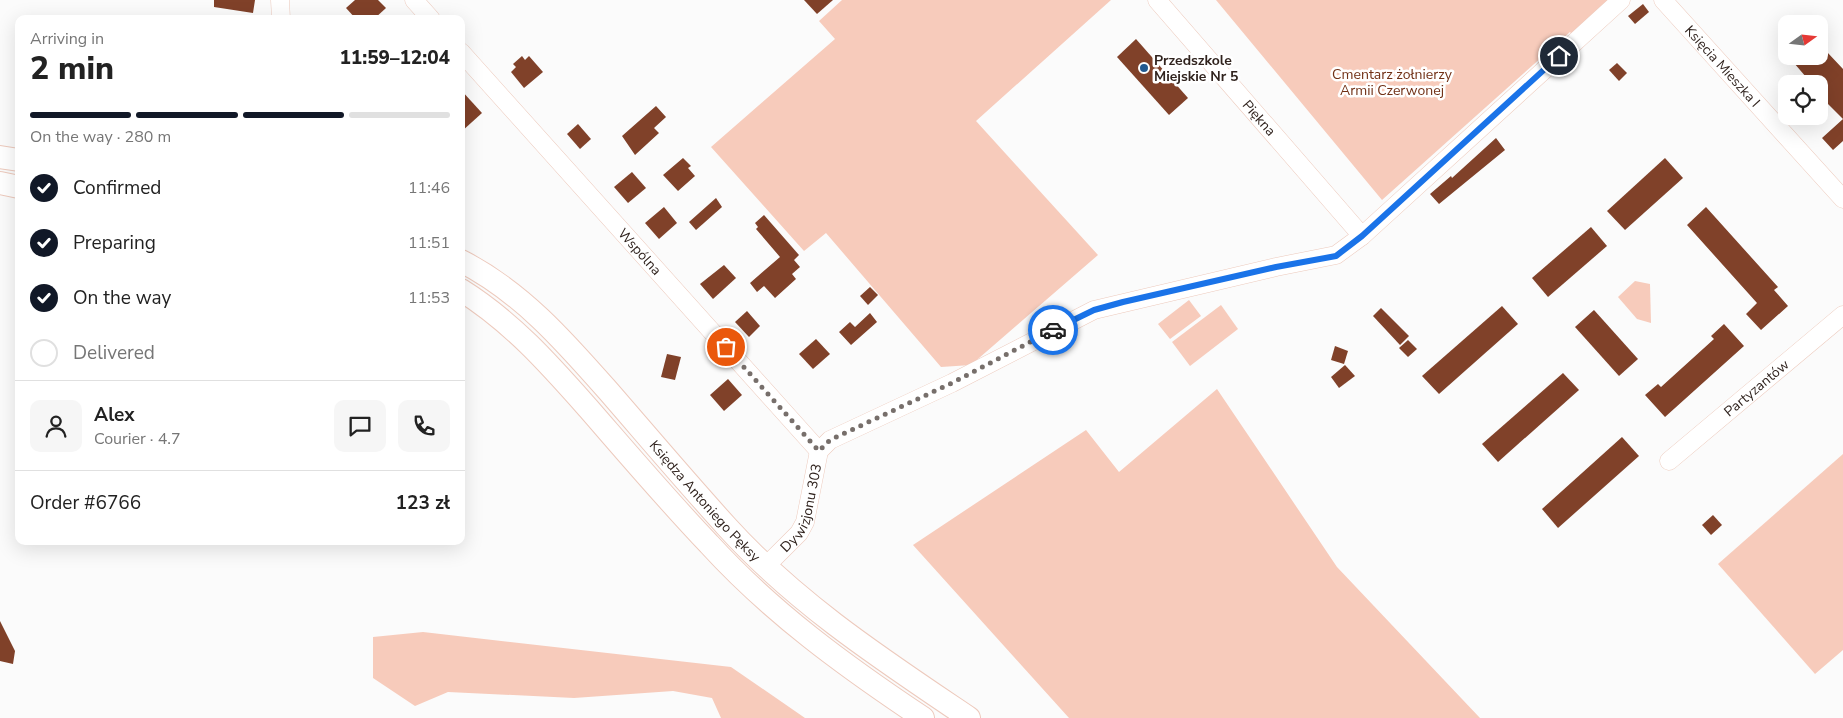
<!DOCTYPE html>
<meta charset="utf-8">
<style>
:root{--surface:#fff;--page:#f6f6f6;--text:#222;--muted:#767676;--line:#e0e0e0;--accent:#111827}
body{margin:0;font-family:"Nunito Sans",sans-serif;background:var(--page);color:var(--text);height:100vh;display:flex;flex-direction:column;font-size:19px;white-space:nowrap}
*{box-sizing:border-box;margin:0}
p{font-size:16px;color:var(--muted)}
.icon{flex:none;width:28px;height:28px;fill:none;stroke:currentColor;stroke-width:2;stroke-linecap:round;stroke-linejoin:round}
.map{position:relative;flex:1;overflow:hidden}
.panel{position:absolute;left:15px;top:15px;width:450px;height:530px;display:flex;flex-direction:column;background:var(--surface);border-radius:10px;box-shadow:0 5px 20px #0002}
.panel>*{flex:none}
.needle{width:32px;rotate:75deg}
.controls{position:absolute;left:1778px;top:15px;display:grid;gap:10px}
.controls a{display:grid;place-items:center;width:50px;height:50px;border-radius:10px;background:var(--surface);box-shadow:0 5px 20px #0002;font-size:25px}
.pin{position:absolute;display:grid;place-items:center;width:42px;height:42px;color:#fff;margin:-21px;border:2px solid #fff;border-radius:50%;box-shadow:0 1px 5px #0007}
.courier{position:absolute;display:grid;place-items:center;width:50px;height:50px;margin:-25px;border:4px solid #1a73e8;border-radius:50%;background:#fff;color:#222;box-shadow:0 1px 6px #0007}
.summary em{font-style:normal;font-weight:800}
.summary div{display:flex;flex-direction:column-reverse}
.summary{display:flex;align-items:center;justify-content:space-between;height:85px;padding:0 15px}
h1{font-size:32px;font-weight:800;line-height:38px}
.bar{display:grid;grid-template-columns:repeat(4,1fr);gap:8px 5px;align-content:center;height:60px;padding:0 15px}
.bar i{height:6px;border-radius:4px;background:var(--line)}
.bar .on{background:var(--accent)}
.bar p{grid-column:span 4}
.line{display:flex;align-items:center;gap:12px;padding:0 15px;border-top:1px solid var(--line)}
.line div{flex:1}
.round{display:grid;place-items:center;flex:none;width:52px;height:52px;border-radius:10px;background:var(--page)}
ol{padding:0 15px;list-style:none}
li{display:flex;align-items:center;gap:15px;height:55px}
li p{margin-inline-start:auto}
li .icon{padding:5px;border-radius:50%;background:var(--accent);color:#fff;stroke-width:4}
li:last-child{color:var(--muted)}
li i{width:28px;height:28px;border:2px solid var(--line);border-radius:50%}
.map>svg:first-child{display:block}
.green{fill:#f7cbbb}
.building{fill:#804129}
.lines{fill:none;stroke-linecap:round;stroke-linejoin:round}
.minor-casing{stroke:#edcabd;stroke-width:19}
.major-casing{stroke:#edcabd;stroke-width:24}
.minor{stroke:#fff;stroke-width:18}
.major{stroke:#fff;stroke-width:22}
.done{stroke:#776f6b;stroke-width:5;stroke-dasharray:0 9}
.route{stroke:#1a73e8;stroke-width:6}
.poi-dot{fill:#215990;stroke:#fff;stroke-width:2}
.labels{text-anchor:middle;dominant-baseline:central;stroke-width:5;stroke-linejoin:round;paint-order:stroke}
.poi-label{font-size:14px;font-weight:bold;fill:#30231e;stroke:#fff;text-anchor:start}
.street-label{font-size:14px;fill:#30231e;stroke:#fff}
.park-label{font-size:14px;fill:#713116;stroke:#fff}
</style>
<div class="map">
<svg width="1843" height="718" viewBox="0 0 1843 718">
<rect width="100%" height="100%" fill="#fbfbfb"/>
<!-- green -->
<g class="green">
<polygon points="842,0 1111,0 976,121 1098,255 971,365 941,367 826,233 804,251 711,147 835,39 819,21"/>
<polygon points="1216,0 1612,0 1573,36 1570,32 1382,200"/>
<polygon points="1635,281 1650,284 1651,323 1637,319 1618,297"/>
<polygon points="1189,300 1201,316 1170,339 1158,324"/>
<polygon points="1221,305 1238,329 1190,366 1172,342"/>
<polygon points="1217,389 1337,567 1480,718 1069,718 913,545 1086,430 1119,472"/>
<polygon points="1843,454 1843,650 1815,674 1718,564"/>
<polygon points="423,632 731,667 805,718 721,718 712,698 673,691 574,698 448,692 415,706 373,678 373,637"/>
</g>
<!-- building -->
<g class="building">
<polygon points="214,0 255,0 253,13 214,7"/>
<polygon points="355,0 378,0 386,8 374,19 356,19 346,8"/>
<polygon points="804,0 833,0 817,14"/>
<polygon points="1643,4 1649,12 1635,24 1628,16"/>
<polygon points="1136,39 1188,98 1169,115 1117,57"/>
<polygon points="1827,52 1843,69 1843,141 1833,150 1822,138 1843,119 1819,95 1819,84 1812,84 1788,56 1822,56"/>
<polygon points="522,56 525,60 529,56 543,72 524,88 511,72 516,67 513,64"/>
<polygon points="1617,63 1627,73 1619,81 1609,70"/>
<polygon points="461,90 482,113 461,132"/>
<polygon points="656,106 666,117 654,128 659,133 635,155 622,136"/>
<polygon points="578,124 591,139 580,149 567,134"/>
<polygon points="1496,138 1505,150 1439,204 1430,194 1451,176 1452,178"/>
<polygon points="683,158 691,166 688,168 695,176 678,191 663,175"/>
<polygon points="1665,158 1683,178 1625,230 1607,211"/>
<polygon points="632,172 646,188 628,203 614,187"/>
<polygon points="716,198 722,207 696,230 689,222"/>
<polygon points="664,207 677,223 659,239 645,223"/>
<polygon points="1706,207 1778,287 1774,290 1788,306 1761,330 1746,314 1757,303 1687,225"/>
<polygon points="764,215 799,255 794,260 800,267 792,274 796,279 775,298 764,286 757,292 750,283 780,257 756,229 758,227 755,223"/>
<polygon points="1591,227 1607,246 1548,297 1532,278"/>
<polygon points="724,265 736,278 713,299 700,284"/>
<polygon points="870,287 878,295 868,305 860,296"/>
<polygon points="1502,306 1518,324 1439,394 1422,376"/>
<polygon points="1381,308 1409,336 1400,345 1373,316"/>
<polygon points="1594,310 1638,359 1619,376 1575,327"/>
<polygon points="747,311 760,326 749,337 735,322"/>
<polygon points="870,313 877,322 851,345 839,332 850,322 855,327"/>
<polygon points="1724,324 1744,346 1665,417 1645,395 1658,384 1661,387 1714,339 1711,336"/>
<polygon points="816,339 830,354 813,369 799,354"/>
<polygon points="1408,340 1417,349 1408,357 1399,348"/>
<polygon points="1335,346 1348,351 1344,364 1331,360"/>
<polygon points="667,354 681,357 675,380 661,377"/>
<polygon points="1345,365 1355,376 1339,388 1331,377"/>
<polygon points="1563,373 1579,390 1498,462 1482,444"/>
<polygon points="728,379 742,395 724,411 710,395"/>
<polygon points="1622,437 1639,456 1558,528 1542,509"/>
<polygon points="1713,515 1722,525 1711,535 1702,525"/>
<polygon points="0,621 15,651 13,664 0,661"/>
</g>
<g class="lines">
<!-- minor casing -->
<g class="minor-casing">
<g id="minor">
<polyline points="280,0 281,19"/>
<polyline points="414,0 431,19"/>
<path id="s1" d="M 1157,0 L 1362,236"/>
<path id="s2" d="M 1663,0 L 1843,199"/>
<path id="s3" d="M 461,52 L 819,451"/>
<path id="s4" d="M 1669,461 L 1843,315"/>
<path id="s5" d="M 766,566 L 799,533 L 805,522 L 819,451 L 830,440 L 952,383 L 1094,310 L 1276,267 L 1336,255 L 1362,236 L 1621,0"/>
</g>
</g>
<!-- major casing -->
<g class="major-casing">
<g id="major">
<polyline points="0,157 19,160"/>
<polyline points="0,183 19,187"/>
<path id="s6" d="M 461,261 C 522,292 566,343 610,393 C 649,438 687,483 727,527 C 797,604 883,660 969,718"/>
<path d="M 461,290 C 512,322 549,364 588,408 C 628,454 667,500 709,544 C 772,613 845,666 923,718"/>
</g>
</g>
<!-- minor -->
<use href="#minor" class="minor"/>
<!-- major -->
<use href="#major" class="major"/>
</g>
<g class="lines">
<!-- done -->
<polyline class="done" points="726,347 819,451 830,440 952,383 1053,330"/>
<!-- route -->
<polyline class="route" points="1053,330 1094,310 1123,302 1276,267 1336,256 1362,236 1559,56"/>
</g>
<!-- markers -->
<circle class="poi-dot" cx="1144" cy="68" r="5"/>
<g class="labels">
<!-- poi labels -->
<g class="poi-label">
<text x="1154" y="60">Przedszkole<tspan x="1154" dy="16">Miejskie Nr 5</tspan></text>
</g>
<!-- street labels -->
<g class="street-label">
<text stroke="none"><textPath href="#s2" startOffset="89">Księcia Mieszka I</textPath></text>
<text stroke="none"><textPath href="#s1" startOffset="156">Piękna</textPath></text>
<text stroke="none"><textPath href="#s3" startOffset="268">Wspólna</textPath></text>
<text stroke="none"><textPath href="#s4" startOffset="114">Partyzantów</textPath></text>
<text stroke="none"><textPath href="#s6" startOffset="344">Księdza Antoniego Pęksy</textPath></text>
<text stroke="none"><textPath href="#s5" startOffset="71">Dywizjonu 303</textPath></text>
</g>
<!-- park labels -->
<g class="park-label">
<text x="1392" y="74">Cmentarz żołnierzy<tspan x="1392" dy="16">Armii Czerwonej</tspan></text>
</g>
</g>
</svg>
<div class="controls">
<a><svg class="needle" viewBox="-14 -14 28 28"><path d="M0-13l5 13h-10z" fill="#e53935"/><path d="M0 13l5-13h-10z" fill="#767676"/></svg></a>
<a><svg class="icon" aria-label="locate" viewBox="0 0 24 24"><circle cx="12" cy="12" r="6"/><path d="M12 2v4M12 18v4M2 12h4M18 12h4"/></svg></a>
</div>
<div class="pin" style="left:726px;top:347px;background:#ea580c"><svg class="icon" aria-label="bag" viewBox="0 0 24 24"><path d="M5 8h14l-1 12H6zM9 8a3 3 0 0 1 6 0"/></svg></div>
<div class="pin" style="left:1559px;top:56px;background:#1f2937"><svg class="icon" aria-label="home" viewBox="0 0 24 24"><path d="M3 11l9-7 9 7M6 9v11h12V9"/></svg></div>
<div class="courier" style="left:1053px;top:330px"><svg class="icon" aria-label="car" viewBox="0 0 24 24"><path d="M5 17H2v-5l4-1 3-4h7l3 4 3 1v5h-3M9 17h6M6 11h13"/><circle cx="7" cy="17" r="2"/><circle cx="17" cy="17" r="2"/></svg></div>
<section class="panel">
<div class="summary"><div><h1>2 min</h1><p>Arriving in</p></div><em>11:59–12:04</em></div>
<div class="bar"><i class="on"></i><i class="on"></i><i class="on"></i><i></i><p>On the way · 280 m</p></div>
<ol>
<li><svg class="icon" aria-label="check" viewBox="0 0 24 24"><path d="M5 12l5 5 9-10"/></svg>Confirmed<p>11:46</p></li>
<li><svg class="icon" aria-label="check" viewBox="0 0 24 24"><path d="M5 12l5 5 9-10"/></svg>Preparing<p>11:51</p></li>
<li><svg class="icon" aria-label="check" viewBox="0 0 24 24"><path d="M5 12l5 5 9-10"/></svg>On the way<p>11:53</p></li>
<li><i></i>Delivered</li>
</ol>
<div class="line" style="height:90px"><a class="round"><svg class="icon" aria-label="person" viewBox="0 0 24 24"><circle cx="12" cy="8" r="4"/><path d="M4 21q1-7 8-7t8 7"/></svg></a><div><b>Alex</b><p>Courier · 4.7</p></div><a class="round"><svg class="icon" aria-label="chat" viewBox="0 0 24 24"><path d="M4 5h16v11H9l-5 4z"/></svg></a><a class="round"><svg class="icon" aria-label="phone" viewBox="0 0 24 24"><path d="M5 4h4l2 5-3 2q2 4 5 5l2-3 5 2v4C11 20 4 13 5 4z"/></svg></a></div>
<div class="line" style="height:65px"><div>Order #6766</div><b>123 zł</b></div>
</section>
</div>
